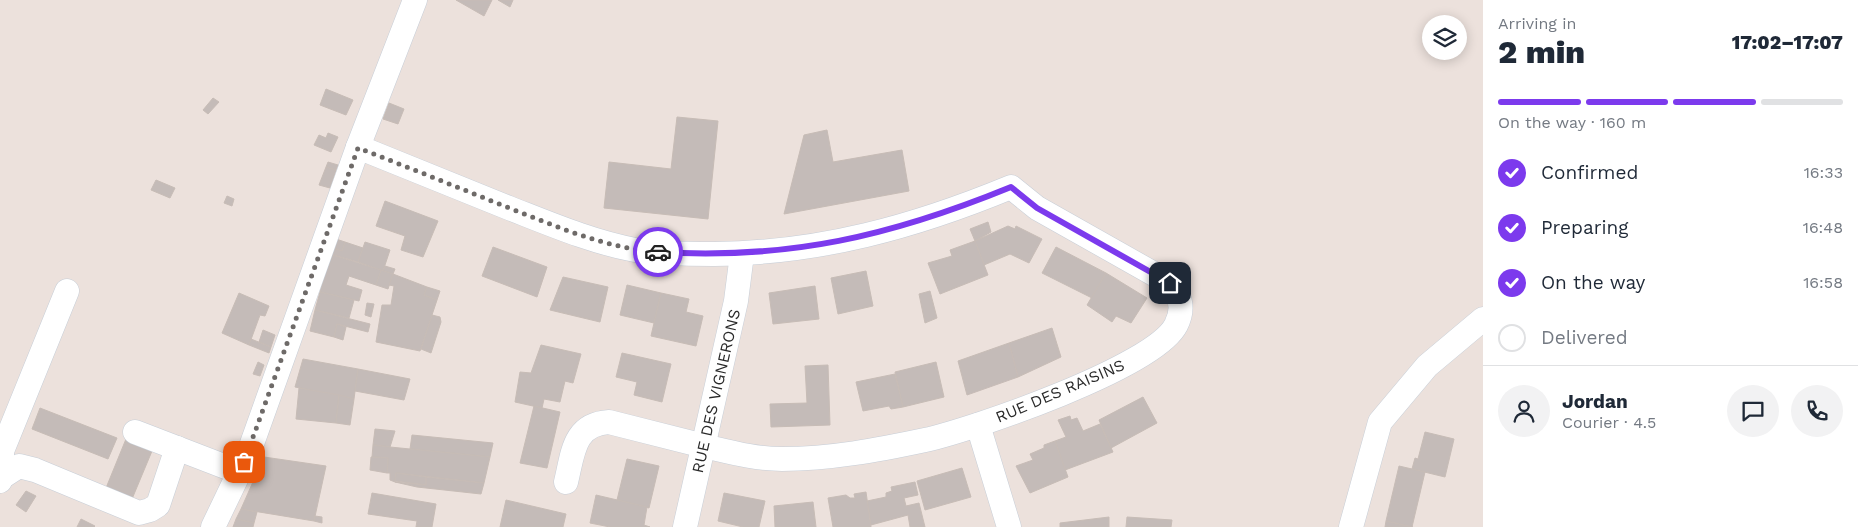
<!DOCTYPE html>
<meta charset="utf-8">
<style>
:root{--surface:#fff;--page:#f2f2f3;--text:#1f2937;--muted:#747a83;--line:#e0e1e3;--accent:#7c3aed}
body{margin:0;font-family:"Work Sans",sans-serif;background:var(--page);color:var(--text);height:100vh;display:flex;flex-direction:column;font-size:19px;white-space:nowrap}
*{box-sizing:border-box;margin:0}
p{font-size:16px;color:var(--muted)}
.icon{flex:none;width:28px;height:28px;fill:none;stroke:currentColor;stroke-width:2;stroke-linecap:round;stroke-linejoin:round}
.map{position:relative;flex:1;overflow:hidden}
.drawer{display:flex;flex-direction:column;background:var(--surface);width:375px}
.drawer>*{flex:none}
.buttons{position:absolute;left:1422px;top:15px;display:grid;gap:10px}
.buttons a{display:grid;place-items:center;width:45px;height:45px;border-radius:50%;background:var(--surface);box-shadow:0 2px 12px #0003;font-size:25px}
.pin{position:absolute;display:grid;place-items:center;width:42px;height:42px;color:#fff;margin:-21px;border-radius:10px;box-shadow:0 2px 8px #0006}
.courier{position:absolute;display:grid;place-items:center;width:50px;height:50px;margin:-25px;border:4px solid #7c3aed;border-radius:50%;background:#fff;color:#222;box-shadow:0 1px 6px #0007}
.overview em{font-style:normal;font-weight:800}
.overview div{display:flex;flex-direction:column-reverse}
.overview{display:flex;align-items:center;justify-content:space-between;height:85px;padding:0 15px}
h1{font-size:32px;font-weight:800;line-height:38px}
.bar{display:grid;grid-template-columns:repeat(4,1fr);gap:8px 5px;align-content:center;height:60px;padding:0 15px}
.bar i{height:6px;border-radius:4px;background:var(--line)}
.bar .selected{background:var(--accent)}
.bar p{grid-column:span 4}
.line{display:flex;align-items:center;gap:12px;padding:0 15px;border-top:1px solid var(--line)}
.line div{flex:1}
.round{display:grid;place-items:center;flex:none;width:52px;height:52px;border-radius:26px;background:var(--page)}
ol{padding:0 15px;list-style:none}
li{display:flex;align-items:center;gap:15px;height:55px}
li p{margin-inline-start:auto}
li .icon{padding:5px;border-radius:50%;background:var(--accent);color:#fff;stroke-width:4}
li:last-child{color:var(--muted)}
li i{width:28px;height:28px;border:2px solid var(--line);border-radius:50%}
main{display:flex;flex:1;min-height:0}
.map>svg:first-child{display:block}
.building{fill:#c4bbb8;stroke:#c7bcb6}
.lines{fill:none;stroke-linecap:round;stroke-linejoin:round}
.minor-casing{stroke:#c7ced7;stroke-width:25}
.minor{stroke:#fff;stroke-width:24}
.done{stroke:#6e6a68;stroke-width:5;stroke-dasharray:0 9}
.route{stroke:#7c3aed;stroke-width:6}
.labels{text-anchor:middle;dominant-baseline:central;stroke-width:5;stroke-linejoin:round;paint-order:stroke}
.street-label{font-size:16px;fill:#2a2a2a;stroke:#fff}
</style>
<main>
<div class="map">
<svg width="1483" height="527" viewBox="0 0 1483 527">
<rect width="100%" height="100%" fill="#ece1dc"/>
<!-- building -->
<g class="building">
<polygon points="456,0 492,0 484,16"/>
<polygon points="498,0 513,0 510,7"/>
<polygon points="326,89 353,100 346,115 320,105"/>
<polygon points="213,98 219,102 208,114 203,110"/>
<polygon points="389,103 404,109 398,124 383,119"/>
<polygon points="677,117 718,121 708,219 604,208 609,162 671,169"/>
<polygon points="827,130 833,162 902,150 909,191 784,214 804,135"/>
<polygon points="328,133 338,137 331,152 314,145 319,135 326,138"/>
<polygon points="328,162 338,165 336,170 326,167"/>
<polygon points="326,167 336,170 330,188 319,185"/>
<polygon points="156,180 175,188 170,198 151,190"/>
<polygon points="227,196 234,199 232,206 224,203"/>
<polygon points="385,201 438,221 423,257 401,250 405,236 376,226"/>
<polygon points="988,222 991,232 975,241 970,229"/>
<polygon points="1008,226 1015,229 1016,226 1042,239 1029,263 1010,254 984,265 975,241"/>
<polygon points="336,239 345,242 342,251 333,248"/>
<polygon points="975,241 988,275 940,294 928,263 952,256 950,250"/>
<polygon points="345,242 363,248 358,262 330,254 333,248 342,251"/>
<polygon points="365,242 390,250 383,271 358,262"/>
<polygon points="493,247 547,267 537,297 482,276"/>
<polygon points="1056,247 1106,273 1092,298 1042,273"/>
<polygon points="330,254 381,270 376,285 349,276 346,285 362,290 359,301 320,292"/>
<polygon points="385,266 395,269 393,274 383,271"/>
<polygon points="381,270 393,274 388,289 376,285"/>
<polygon points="866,271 873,306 838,314 831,278"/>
<polygon points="1106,273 1147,298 1131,323 1116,316 1112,322 1087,305"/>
<polygon points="393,274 427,287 424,295 437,300 420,351 376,342 382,305 391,305 394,286 389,285"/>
<polygon points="563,277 608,287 600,322 550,310"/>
<polygon points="627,285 661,293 654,323 620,315"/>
<polygon points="815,286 819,319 773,324 769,293"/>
<polygon points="427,287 440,291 437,300 424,295"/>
<polygon points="930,291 937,318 925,323 919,294"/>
<polygon points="320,292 354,300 349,318 315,310"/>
<polygon points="239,293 269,306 265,316 260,315 249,345 222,333"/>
<polygon points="661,293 689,299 686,312 703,316 696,346 651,336"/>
<polygon points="367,303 374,304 371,317 365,315"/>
<polygon points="315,310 370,324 368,332 337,324 334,337 310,331"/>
<polygon points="432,315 440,317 441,322 431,353 421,349"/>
<polygon points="337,324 346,327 343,340 334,337"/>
<polygon points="1052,328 1061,357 1018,377 1009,343"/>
<polygon points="263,330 275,335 271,347 259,342"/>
<polygon points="251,339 271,347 269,353 249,345"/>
<polygon points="1009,343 1018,377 967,395 958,361"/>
<polygon points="541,345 581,354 573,383 565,381 560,402 544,399 542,408 515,402 520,372 531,373"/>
<polygon points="622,353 671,364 662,402 634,395 637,382 616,377"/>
<polygon points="303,359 358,369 354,399 295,387"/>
<polygon points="258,362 264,365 260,376 253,374"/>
<polygon points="936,362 944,397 903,407 895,372"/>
<polygon points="828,365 830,425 771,427 770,404 807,403 805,366"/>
<polygon points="358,369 410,379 404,400 355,391"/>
<polygon points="895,374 903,407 891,409 889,406 863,411 856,382"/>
<polygon points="299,388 339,395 336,423 296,419"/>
<polygon points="339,395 354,399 350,425 336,423"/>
<polygon points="1143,397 1157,423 1111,448 1099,420"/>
<polygon points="534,406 560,412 547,468 520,463"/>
<polygon points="40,408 117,438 108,459 32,429"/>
<polygon points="1070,416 1071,420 1077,418 1083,431 1100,424 1113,452 1065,470 1055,441 1066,437 1058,420"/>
<polygon points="375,429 395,431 390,447 373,445"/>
<polygon points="1425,432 1454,439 1445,477 1412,469 1415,458 1418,459"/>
<polygon points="412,435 493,443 490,457 410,449"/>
<polygon points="126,439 152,451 132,499 106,488"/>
<polygon points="1055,441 1068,477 1030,493 1016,466 1033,460 1030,454 1044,448 1044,445"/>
<polygon points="373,445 390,447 490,457 484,483 396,473 395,482 390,480 390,473 387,473 388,458 372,457"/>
<polygon points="264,457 326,466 314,521 241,509"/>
<polygon points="371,457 388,458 387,473 370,470"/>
<polygon points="627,459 659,466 649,508 617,500"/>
<polygon points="1399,466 1425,472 1412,527 1386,521"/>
<polygon points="962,468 971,497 925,510 917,481"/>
<polygon points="396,473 426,477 426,485 395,481"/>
<polygon points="426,477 484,483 481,494 417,487 395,482 426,485"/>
<polygon points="915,482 918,495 904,498 906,506 919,503 925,527 910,527 908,515 871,525 867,501 886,497 886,493 892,491 891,487"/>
<polygon points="26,491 36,496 26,512 16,505"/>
<polygon points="866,492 871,527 833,527 828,498 846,495 850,498 855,498 854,494"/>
<polygon points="372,493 436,504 432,527 416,527 417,521 368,514"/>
<polygon points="724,493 765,501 759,527 743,527 718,521"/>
<polygon points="596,495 647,507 644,525 650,527 610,527 590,523"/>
<polygon points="506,500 566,514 563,527 500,527"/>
<polygon points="813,502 816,527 775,527 774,506"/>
<polygon points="241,509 257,512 254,523 236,519"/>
<polygon points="315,516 322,517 322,523 314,521"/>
<polygon points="1109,517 1109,527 1060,527 1060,523"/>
<polygon points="1127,517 1172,520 1171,527 1126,527"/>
<polygon points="81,519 95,526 94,527 77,527"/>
<polygon points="236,519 254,523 253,527 233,527"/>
<polygon points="1386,521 1412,527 1413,527 1385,527"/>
</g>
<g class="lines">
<!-- minor casing -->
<g class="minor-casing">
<g id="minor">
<path d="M 358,147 C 409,168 459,188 509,208 C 550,224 592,242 635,250 C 660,254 688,254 714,254 C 820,253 914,227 1011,187 L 1037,208 L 1170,283 C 1181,295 1184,310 1176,325 C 1155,367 974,429 925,440 C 878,450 830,459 782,459 C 755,459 730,452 704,446 C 673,438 641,430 609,422 C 573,424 573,454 566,482"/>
<polyline points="978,425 1009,527"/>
<polyline points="135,432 239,472"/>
<polyline points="2,477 2,451 67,291"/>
<polyline points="0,481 2,477 19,466 35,470 139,513 150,510 158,505 177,448"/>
<polyline points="213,527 249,452 358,147 415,0"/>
<polyline points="685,527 736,301 742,254"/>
<polyline points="1351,527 1380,422 1427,366 1483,319"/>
</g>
</g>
<!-- minor -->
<use href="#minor" class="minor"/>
</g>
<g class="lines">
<!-- done -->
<path class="done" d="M 244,462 L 358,148 C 405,166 452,185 499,204 C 551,224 603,248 658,252"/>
<!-- route -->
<path class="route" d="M 658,252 C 789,260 891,236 1011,187 L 1037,208 L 1170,283"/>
</g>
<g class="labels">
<!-- street labels -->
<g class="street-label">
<text transform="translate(716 391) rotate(-77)">RUE DES VIGNERONS</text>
<text transform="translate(1060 391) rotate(-23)">RUE DES RAISINS</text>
</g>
</g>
</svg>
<div class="buttons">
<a><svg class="icon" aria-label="layers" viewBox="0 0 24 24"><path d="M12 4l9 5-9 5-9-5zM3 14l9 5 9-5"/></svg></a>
</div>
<div class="pin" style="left:244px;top:462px;background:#ea580c"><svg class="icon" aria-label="bag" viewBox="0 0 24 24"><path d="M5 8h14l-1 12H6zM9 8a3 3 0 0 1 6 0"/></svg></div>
<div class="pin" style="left:1170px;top:283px;background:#1f2937"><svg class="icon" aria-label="home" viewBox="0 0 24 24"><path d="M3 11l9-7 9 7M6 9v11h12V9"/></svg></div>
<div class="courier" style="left:658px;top:252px"><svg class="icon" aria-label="car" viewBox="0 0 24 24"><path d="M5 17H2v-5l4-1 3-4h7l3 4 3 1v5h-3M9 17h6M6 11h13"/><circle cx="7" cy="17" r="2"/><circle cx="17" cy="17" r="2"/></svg></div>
</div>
<section class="drawer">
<div class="overview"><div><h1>2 min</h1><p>Arriving in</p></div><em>17:02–17:07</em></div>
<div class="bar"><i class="selected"></i><i class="selected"></i><i class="selected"></i><i></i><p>On the way · 160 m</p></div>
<ol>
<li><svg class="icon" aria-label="check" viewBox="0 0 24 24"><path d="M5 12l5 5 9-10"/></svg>Confirmed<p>16:33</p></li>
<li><svg class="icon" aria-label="check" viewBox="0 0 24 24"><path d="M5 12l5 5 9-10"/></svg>Preparing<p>16:48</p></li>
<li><svg class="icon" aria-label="check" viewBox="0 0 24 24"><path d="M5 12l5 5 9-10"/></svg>On the way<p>16:58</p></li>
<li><i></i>Delivered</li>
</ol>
<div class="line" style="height:90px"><a class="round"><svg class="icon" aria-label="person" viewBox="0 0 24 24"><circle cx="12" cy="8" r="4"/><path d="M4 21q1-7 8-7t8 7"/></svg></a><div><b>Jordan</b><p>Courier · 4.5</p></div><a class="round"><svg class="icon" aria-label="chat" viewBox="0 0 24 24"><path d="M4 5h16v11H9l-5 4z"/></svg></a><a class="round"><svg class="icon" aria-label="phone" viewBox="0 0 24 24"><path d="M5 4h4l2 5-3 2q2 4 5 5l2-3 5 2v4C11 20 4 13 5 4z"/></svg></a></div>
</section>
</main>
